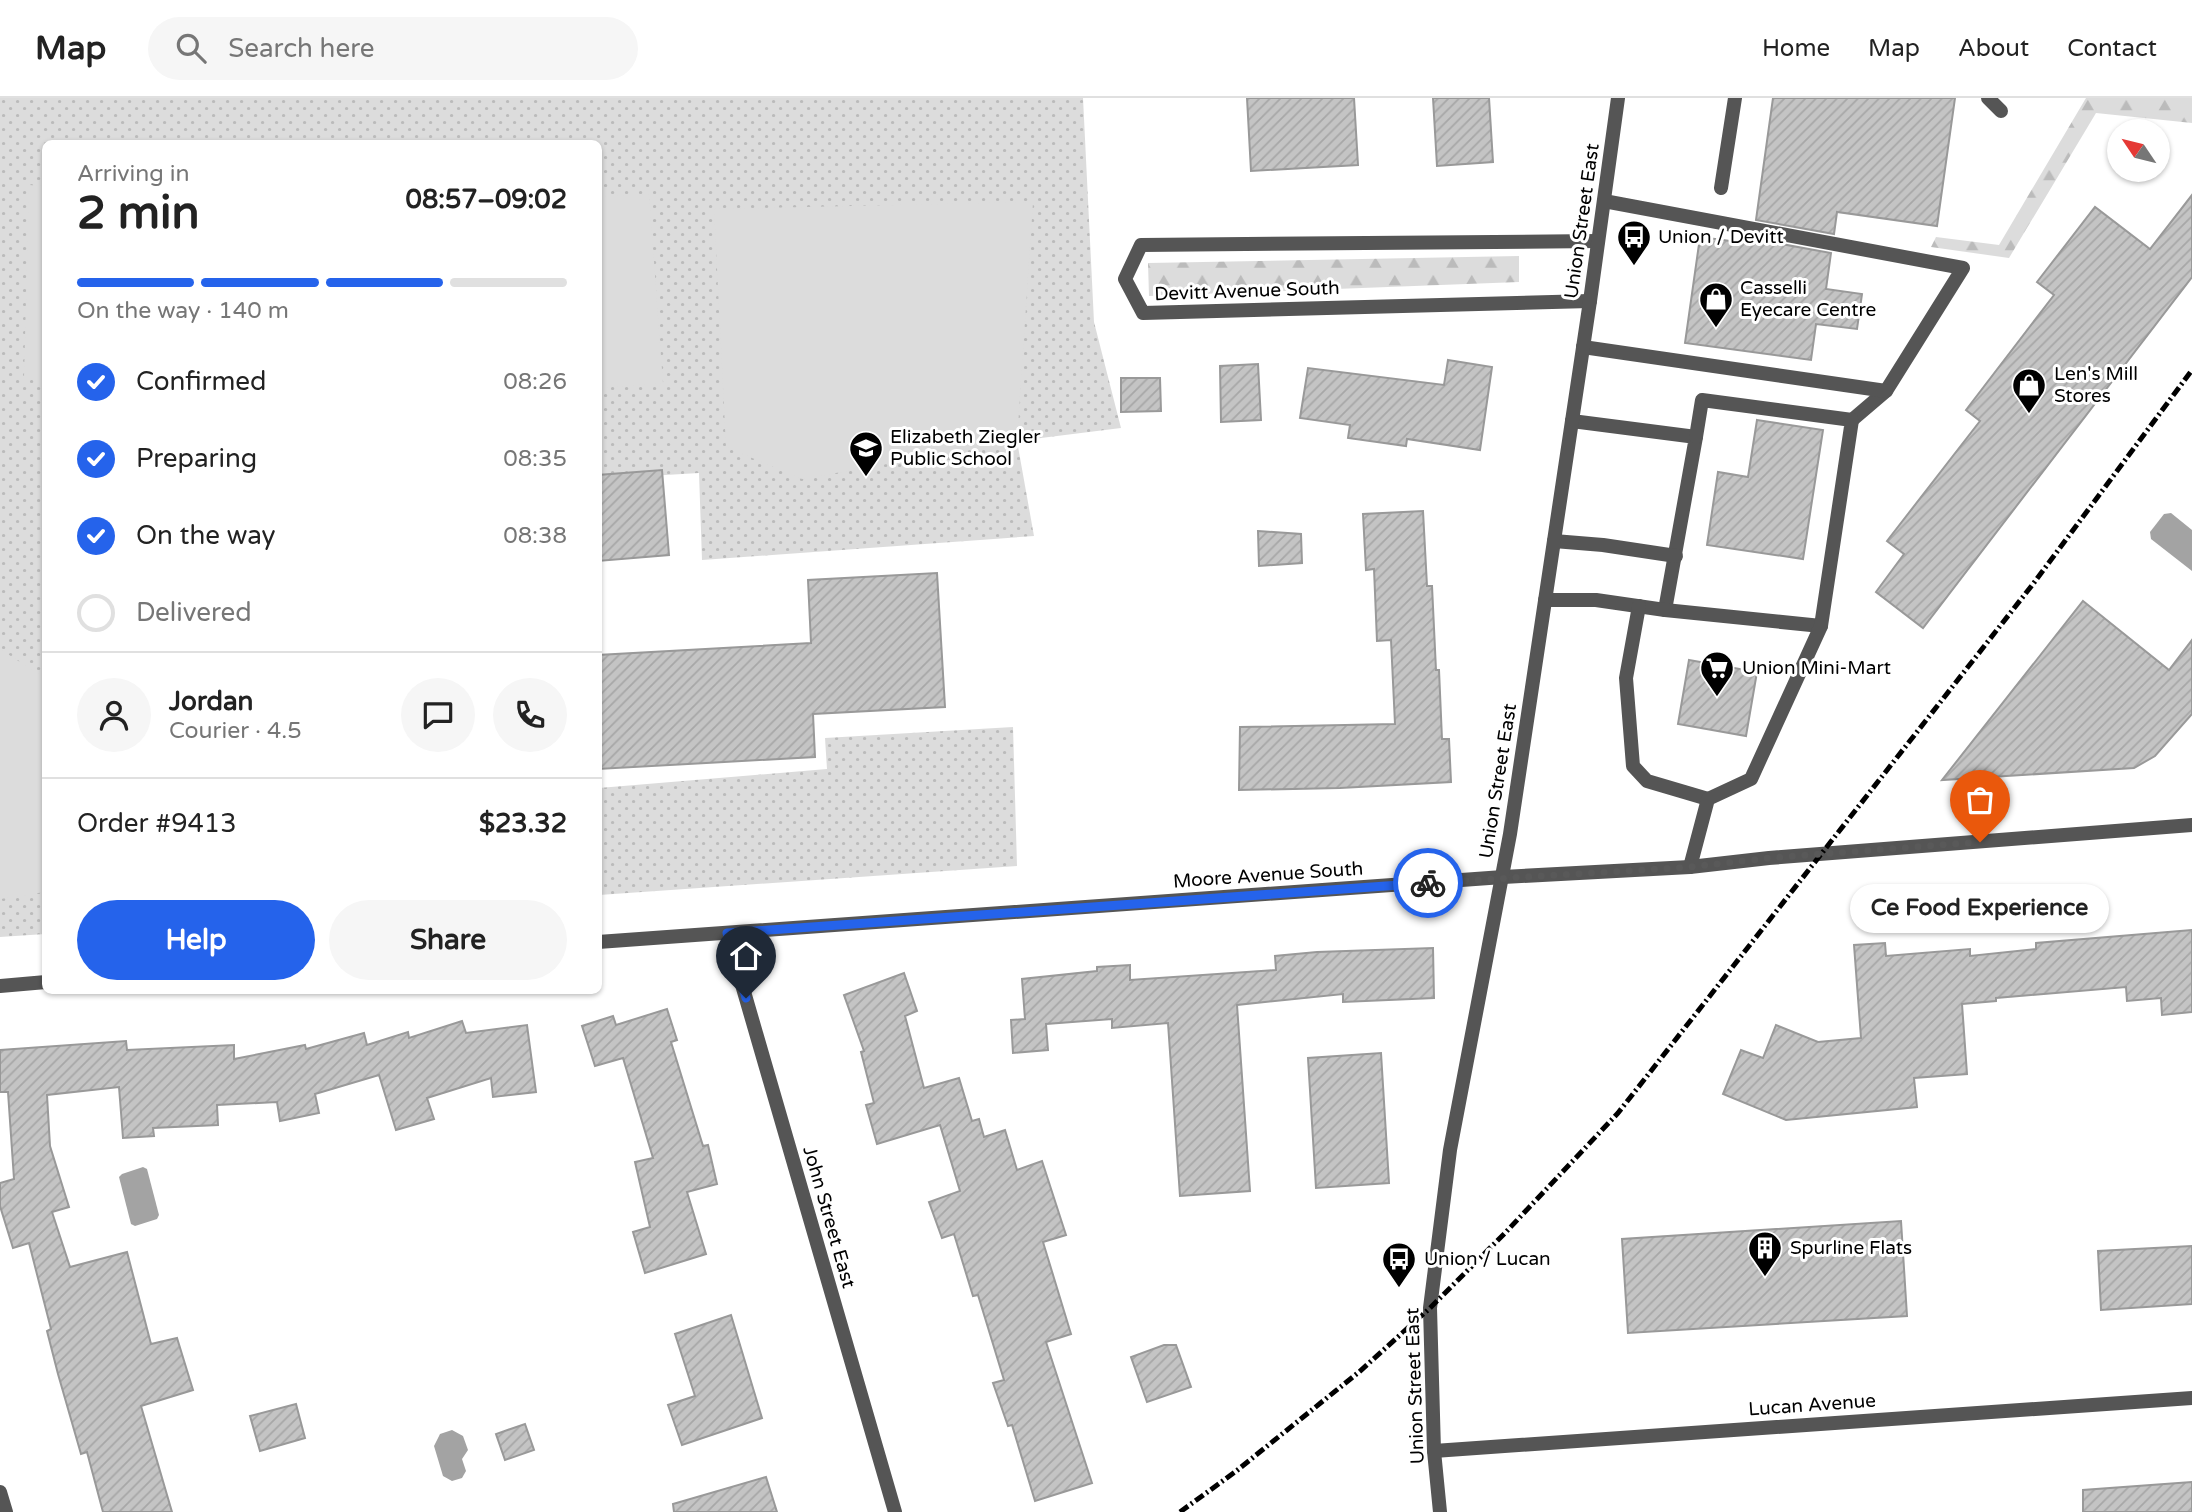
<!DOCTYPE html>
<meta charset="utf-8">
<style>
:root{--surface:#fff;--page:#f6f6f6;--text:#222;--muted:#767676;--line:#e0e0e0;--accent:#2563eb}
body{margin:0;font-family:"Varela Round",sans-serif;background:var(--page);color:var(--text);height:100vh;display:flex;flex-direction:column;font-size:26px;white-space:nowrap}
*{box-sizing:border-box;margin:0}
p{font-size:23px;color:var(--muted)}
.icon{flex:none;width:38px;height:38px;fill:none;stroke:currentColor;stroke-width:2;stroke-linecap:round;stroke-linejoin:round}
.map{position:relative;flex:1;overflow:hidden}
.sheet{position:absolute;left:42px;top:42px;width:560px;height:854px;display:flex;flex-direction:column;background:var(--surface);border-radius:10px;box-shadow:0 2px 5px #0004}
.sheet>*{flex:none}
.needle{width:46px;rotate:305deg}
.tools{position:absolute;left:2107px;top:21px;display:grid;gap:14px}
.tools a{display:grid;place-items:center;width:63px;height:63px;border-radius:50%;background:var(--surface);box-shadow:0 2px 5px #0004;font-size:35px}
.pin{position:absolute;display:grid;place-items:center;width:60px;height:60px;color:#fff;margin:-72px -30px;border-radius:50% 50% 50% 0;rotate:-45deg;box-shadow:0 0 7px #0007}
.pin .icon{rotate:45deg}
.courier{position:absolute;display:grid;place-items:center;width:70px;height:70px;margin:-35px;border:5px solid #2563eb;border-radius:50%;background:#fff;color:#222;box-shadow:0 2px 9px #0007}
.bubble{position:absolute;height:49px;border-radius:24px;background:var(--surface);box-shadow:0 2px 5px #0004;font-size:23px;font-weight:700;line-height:49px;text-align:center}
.summary em{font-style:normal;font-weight:700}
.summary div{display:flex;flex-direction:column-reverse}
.summary{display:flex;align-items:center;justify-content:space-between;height:119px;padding:0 35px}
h1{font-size:46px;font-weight:700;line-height:52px}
.bar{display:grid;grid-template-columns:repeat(4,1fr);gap:10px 7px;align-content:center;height:84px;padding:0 35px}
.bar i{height:9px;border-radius:5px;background:var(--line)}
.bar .selected{background:var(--accent)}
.bar p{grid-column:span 4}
.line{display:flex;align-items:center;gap:18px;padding:0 35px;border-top:2px solid var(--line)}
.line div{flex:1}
.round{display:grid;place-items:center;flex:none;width:74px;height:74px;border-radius:37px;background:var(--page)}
ol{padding:0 35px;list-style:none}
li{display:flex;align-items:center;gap:21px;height:77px}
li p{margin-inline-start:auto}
li .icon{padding:7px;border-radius:50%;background:var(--accent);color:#fff;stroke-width:4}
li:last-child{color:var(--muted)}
li i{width:38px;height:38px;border:4px solid var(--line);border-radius:50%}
.primary-button{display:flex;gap:14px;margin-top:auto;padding:14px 35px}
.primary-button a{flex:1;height:80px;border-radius:42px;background:var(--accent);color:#fff;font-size:28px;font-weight:700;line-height:80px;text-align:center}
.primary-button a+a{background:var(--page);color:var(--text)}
header{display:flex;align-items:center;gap:42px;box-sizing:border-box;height:98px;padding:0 35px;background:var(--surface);border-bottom:2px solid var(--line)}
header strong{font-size:33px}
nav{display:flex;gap:38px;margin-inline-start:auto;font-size:24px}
.search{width:490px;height:63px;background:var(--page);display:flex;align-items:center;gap:18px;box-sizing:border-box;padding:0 24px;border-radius:38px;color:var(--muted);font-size:26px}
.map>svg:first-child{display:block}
.grass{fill:url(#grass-dots)}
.forest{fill:url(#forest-firs)}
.green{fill:#dcdcdc}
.water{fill:#a3a3a3}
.building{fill:url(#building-hatch);stroke:#999;stroke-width:2}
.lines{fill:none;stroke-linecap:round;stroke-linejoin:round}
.service{stroke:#555;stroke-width:14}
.minor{stroke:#555;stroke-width:14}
.tertiary{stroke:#555;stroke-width:14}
.rail{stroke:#000;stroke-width:5;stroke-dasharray:10 3.5 2 3.5;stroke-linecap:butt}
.done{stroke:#595959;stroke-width:7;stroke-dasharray:0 12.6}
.route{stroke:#2563eb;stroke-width:9}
.labels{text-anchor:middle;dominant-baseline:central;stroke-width:6;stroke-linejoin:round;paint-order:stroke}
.street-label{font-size:19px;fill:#000;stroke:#fff}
.poi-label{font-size:19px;fill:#000;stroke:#fff;text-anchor:start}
</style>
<header>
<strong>Map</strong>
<div class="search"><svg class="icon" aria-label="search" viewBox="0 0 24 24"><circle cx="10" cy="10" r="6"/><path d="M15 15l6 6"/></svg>Search here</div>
<nav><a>Home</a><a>Map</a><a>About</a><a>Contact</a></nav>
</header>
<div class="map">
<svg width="2192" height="1414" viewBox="0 0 2192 1414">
<defs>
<pattern id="grass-dots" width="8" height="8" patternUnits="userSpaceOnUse" patternTransform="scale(1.75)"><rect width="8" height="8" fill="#dcdcdc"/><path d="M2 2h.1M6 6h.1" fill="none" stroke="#bbb" stroke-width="1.8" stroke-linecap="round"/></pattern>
<pattern id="forest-firs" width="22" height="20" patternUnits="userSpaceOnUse" patternTransform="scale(1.75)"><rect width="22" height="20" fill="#dcdcdc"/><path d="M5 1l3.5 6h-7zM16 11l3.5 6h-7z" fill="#bbb"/></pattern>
<pattern id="building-hatch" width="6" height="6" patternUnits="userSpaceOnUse" patternTransform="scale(1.75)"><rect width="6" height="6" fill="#c4c4c4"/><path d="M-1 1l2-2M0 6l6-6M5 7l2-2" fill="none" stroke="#a7a7a7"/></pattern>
</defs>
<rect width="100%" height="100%" fill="#fff"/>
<!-- grass -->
<g class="grass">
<polygon points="0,0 1083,0 1094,224 1121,330 1017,343 1034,438 702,462 699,375 599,381 598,46 46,46 45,836 0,839"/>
<polygon points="1013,629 1017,768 599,797 599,690 827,671 825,640"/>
</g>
<!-- forest -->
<g class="forest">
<polygon points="2086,0 2192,0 2192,25 2096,15 2009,160 1931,149 1936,139 1999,147"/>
<polygon points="1519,158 1519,184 1149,198 1148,165"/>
</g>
<!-- green -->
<g class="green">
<polygon points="29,87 45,88 45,279 24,279"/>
<polygon points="649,96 663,285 599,290 599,99"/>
<polygon points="1033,104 1017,343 802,381 726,349 714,111"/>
<polygon points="0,551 46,581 45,794 0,801"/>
</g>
<!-- water -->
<g class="water">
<polygon points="2171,415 2192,432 2192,473 2151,441 2150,434 2164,416"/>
<polygon points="143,1069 147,1071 159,1117 157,1121 135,1128 131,1126 119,1079 122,1076"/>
<polygon points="452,1332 463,1338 468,1352 462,1361 466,1373 462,1380 452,1383 443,1378 434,1348 440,1336"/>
</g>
<!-- building -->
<g class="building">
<polygon points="1247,0 1354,0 1358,67 1251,73"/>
<polygon points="1433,0 1489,0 1493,64 1437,68"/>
<polygon points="1773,0 1955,0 1937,128 1837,114 1834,136 1756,122"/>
<polygon points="2192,97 2192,179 1923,530 1876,494 1904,456 1887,443 1980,323 1966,312 2054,197 2037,184 2095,109 2150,151"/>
<polygon points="1700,139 1753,146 1754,141 1831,155 1826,191 1862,196 1857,231 1816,226 1811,262 1685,245"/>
<polygon points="1448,262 1492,269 1480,352 1407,341 1406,348 1348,340 1350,327 1300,320 1308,270 1444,287"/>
<polygon points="1258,266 1261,322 1221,324 1220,268"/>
<polygon points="1121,280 1160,280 1161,313 1121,314"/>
<polygon points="1757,322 1823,332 1803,461 1707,447 1718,374 1748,379"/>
<polygon points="662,372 669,457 598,463 598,377"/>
<polygon points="1423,413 1427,488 1432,488 1436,572 1439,572 1442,641 1449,641 1451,684 1340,690 1239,692 1240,629 1395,626 1391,542 1377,543 1374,471 1366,472 1363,416"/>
<polygon points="1258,433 1301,436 1302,465 1259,468"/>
<polygon points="937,475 945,609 813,616 815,659 598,671 598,557 811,545 808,482"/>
<polygon points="2083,503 2169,572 2192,542 2192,616 2155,658 2134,670 1942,682"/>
<polygon points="1689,562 1757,574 1746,638 1678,626"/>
<polygon points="2192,832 2192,914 2162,917 2161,900 2127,903 2126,889 1996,900 1996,903 1962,906 1967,976 1914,980 1917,1009 1786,1022 1723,996 1741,952 1763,960 1776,927 1818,944 1861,940 1854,847 1885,845 1886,858 1970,851 1970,858 2036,851 2036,845"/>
<polygon points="1433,850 1434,900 1343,904 1343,896 1237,907 1250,1093 1180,1098 1168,925 1112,930 1112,921 1046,926 1048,952 1013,955 1011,922 1025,921 1022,881 1097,873 1097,869 1130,867 1130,882 1276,872 1275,858 1317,854"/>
<polygon points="904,875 917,913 905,918 924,990 959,980 972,1023 979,1021 984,1039 1005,1032 1017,1072 1042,1063 1066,1137 1043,1144 1071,1236 1046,1244 1092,1385 1035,1403 1012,1327 1008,1328 993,1285 1004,1282 978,1197 973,1198 954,1136 942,1140 929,1104 960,1093 940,1027 877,1046 866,1007 874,1005 861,954 864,953 844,897"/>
<polygon points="667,911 677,942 671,944 703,1048 708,1047 717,1086 687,1094 706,1156 645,1175 633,1134 650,1129 635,1064 653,1060 623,960 595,968 582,928 613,918 616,927"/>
<polygon points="462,923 466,935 527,927 536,994 493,999 491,980 427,1000 434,1021 396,1032 379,977 315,996 319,1015 280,1023 277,1004 217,1007 218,1027 153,1030 154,1038 123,1040 119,989 47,997 50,1048 69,1109 52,1114 70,1169 127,1154 151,1246 177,1240 193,1292 141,1308 172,1414 103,1414 87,1354 81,1356 58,1276 47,1233 51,1231 29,1145 13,1150 0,1108 0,1085 14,1081 8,994 0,994 0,952 126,943 127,952 234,947 234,961 305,947 306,951 364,935 367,947 408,934 409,940"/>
<polygon points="1381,955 1389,1085 1316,1090 1308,960"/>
<polygon points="1901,1123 1907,1218 1628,1235 1622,1141"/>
<polygon points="2192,1148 2192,1206 2101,1212 2098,1153"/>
<polygon points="731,1217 762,1320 682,1347 668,1307 695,1298 675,1236"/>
<polygon points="1164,1247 1176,1247 1191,1289 1147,1304 1131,1259"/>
<polygon points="296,1306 305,1340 260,1353 250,1318"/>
<polygon points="525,1326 534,1352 505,1362 496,1336"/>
<polygon points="766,1379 777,1414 674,1414 673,1406"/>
<polygon points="2192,1384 2192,1414 2083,1414 2083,1392"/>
</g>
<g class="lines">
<!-- service -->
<g class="service">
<polyline points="1988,0 2001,13"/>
<polyline points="1721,90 1735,0"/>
<polyline points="1604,103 1963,170 1886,293 1852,322"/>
<polyline points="1583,249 1886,293"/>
<polyline points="1572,323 1696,339 1665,512"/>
<polyline points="1554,443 1603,447 1676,458"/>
<polyline points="1545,502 1596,502 1665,512 1821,528"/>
<polyline points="1639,508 1626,580 1633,668 1647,683 1708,701"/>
<polyline points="1690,769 1708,701 1751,681 1821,528 1852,322 1702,302 1696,339"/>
</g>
<!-- minor -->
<g class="minor">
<polyline points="1590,203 1143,215 1125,181 1141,147 1598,143"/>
<polyline points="727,835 895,1414"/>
<polyline points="598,844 1503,779 1690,769 1769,760 2192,727"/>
<polyline points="0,888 46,884"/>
<polyline points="1434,1353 2192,1300"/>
<polyline points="0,1394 6,1414"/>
</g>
<!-- tertiary -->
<polyline class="tertiary" points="1440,1414 1434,1353 1430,1210 1450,1052 1510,736 1590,203 1618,0"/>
<!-- rail -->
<polyline class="rail" points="1180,1414 1235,1374 1359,1274 1430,1210 1505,1135 1618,1015 2033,486 2192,272"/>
</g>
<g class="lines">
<!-- done -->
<polyline class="done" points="1428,785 1690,769 1769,760 1980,744"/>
<!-- route -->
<polyline class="route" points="746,900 727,835 1428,785"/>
</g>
<!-- icons -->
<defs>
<g id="bus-pin" transform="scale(1.75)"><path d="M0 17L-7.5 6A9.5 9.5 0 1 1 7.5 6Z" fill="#000" stroke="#fff"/><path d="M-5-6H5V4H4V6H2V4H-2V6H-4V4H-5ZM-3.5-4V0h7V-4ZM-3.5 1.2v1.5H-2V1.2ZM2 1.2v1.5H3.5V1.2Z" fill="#fff"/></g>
<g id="shop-pin" transform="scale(1.75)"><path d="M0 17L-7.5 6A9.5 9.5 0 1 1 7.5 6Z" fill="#000" stroke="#fff"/><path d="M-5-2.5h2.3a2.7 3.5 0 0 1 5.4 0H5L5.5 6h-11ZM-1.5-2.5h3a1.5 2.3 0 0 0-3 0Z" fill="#fff"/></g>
<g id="school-pin" transform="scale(1.75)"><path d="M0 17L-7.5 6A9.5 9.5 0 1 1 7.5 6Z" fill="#000" stroke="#fff"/><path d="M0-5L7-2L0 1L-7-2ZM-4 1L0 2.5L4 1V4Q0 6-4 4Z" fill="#fff"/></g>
<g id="supermarket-pin" transform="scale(1.75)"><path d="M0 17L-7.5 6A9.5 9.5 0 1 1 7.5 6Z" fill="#000" stroke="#fff"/><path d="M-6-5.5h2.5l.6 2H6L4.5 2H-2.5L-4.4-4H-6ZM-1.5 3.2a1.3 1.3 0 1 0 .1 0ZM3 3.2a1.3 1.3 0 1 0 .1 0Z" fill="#fff"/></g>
<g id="building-pin" transform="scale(1.75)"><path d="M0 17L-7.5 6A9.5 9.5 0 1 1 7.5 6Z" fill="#000" stroke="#fff"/><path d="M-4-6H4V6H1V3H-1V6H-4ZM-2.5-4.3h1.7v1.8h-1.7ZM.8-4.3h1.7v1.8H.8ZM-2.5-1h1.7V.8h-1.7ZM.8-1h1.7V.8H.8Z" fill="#fff"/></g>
</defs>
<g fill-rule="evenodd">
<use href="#bus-pin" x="1634" y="139"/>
<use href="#shop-pin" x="1716" y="201"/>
<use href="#shop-pin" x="2029" y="287"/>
<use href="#school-pin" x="866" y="350"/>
<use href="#supermarket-pin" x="1717" y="570"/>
<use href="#building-pin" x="1765" y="1150"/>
<use href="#bus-pin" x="1399" y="1161"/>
</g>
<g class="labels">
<!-- street labels -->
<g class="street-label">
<text transform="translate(1582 123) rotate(-82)">Union Street East</text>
<text transform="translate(1247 193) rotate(-2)">Devitt Avenue South</text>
<text transform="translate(1498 683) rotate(-81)">Union Street East</text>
<text transform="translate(1268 777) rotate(-4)">Moore Avenue South</text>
<text transform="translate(829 1119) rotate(74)">John Street East</text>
<text transform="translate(1415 1288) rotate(-92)">Union Street East</text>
<text transform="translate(1812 1307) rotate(-4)">Lucan Avenue</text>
</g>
<!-- poi labels -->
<g class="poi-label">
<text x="1658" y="139">Union / Devitt</text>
<text x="1740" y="190">Casselli<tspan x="1740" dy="22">Eyecare Centre</tspan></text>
<text x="2054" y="276">Len's Mill<tspan x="2054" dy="22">Stores</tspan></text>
<text x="890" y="339">Elizabeth Ziegler<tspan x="890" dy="22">Public School</tspan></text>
<text x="1742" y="570">Union Mini-Mart</text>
<text x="1790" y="1150">Spurline Flats</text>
<text x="1424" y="1161">Union / Lucan</text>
</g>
</g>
</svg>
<div class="tools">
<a><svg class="needle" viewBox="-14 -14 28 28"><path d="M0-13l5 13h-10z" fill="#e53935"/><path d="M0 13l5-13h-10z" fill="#767676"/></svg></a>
</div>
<div class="pin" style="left:1980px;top:744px;background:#ea580c"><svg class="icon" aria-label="bag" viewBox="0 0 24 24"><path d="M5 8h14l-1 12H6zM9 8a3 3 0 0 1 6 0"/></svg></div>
<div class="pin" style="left:746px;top:900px;background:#1f2937"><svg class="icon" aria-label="home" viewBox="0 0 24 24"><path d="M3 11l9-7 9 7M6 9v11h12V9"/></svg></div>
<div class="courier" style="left:1428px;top:785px"><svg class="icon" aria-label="bike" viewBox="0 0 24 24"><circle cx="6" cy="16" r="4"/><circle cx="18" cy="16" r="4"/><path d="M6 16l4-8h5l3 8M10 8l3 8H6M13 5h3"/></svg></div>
<div class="bubble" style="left:1850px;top:786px;width:259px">Ce Food Experience</div>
<section class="sheet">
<div class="summary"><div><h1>2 min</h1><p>Arriving in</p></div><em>08:57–09:02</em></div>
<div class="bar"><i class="selected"></i><i class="selected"></i><i class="selected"></i><i></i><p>On the way · 140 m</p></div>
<ol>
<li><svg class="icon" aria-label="check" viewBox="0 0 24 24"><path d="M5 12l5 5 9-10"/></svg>Confirmed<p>08:26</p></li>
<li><svg class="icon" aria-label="check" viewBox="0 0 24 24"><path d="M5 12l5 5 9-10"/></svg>Preparing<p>08:35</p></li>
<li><svg class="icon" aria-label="check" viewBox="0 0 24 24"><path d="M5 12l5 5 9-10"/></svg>On the way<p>08:38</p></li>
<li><i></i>Delivered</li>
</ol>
<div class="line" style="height:126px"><a class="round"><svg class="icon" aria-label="person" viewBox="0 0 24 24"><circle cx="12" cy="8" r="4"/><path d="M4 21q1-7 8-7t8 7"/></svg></a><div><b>Jordan</b><p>Courier · 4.5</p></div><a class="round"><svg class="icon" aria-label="chat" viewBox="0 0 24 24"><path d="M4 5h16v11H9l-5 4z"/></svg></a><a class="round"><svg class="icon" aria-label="phone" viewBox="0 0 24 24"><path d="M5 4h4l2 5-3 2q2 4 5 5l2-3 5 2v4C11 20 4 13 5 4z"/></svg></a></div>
<div class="line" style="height:91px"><div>Order #9413</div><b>$23.32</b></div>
<div class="primary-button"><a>Help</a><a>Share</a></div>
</section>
</div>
